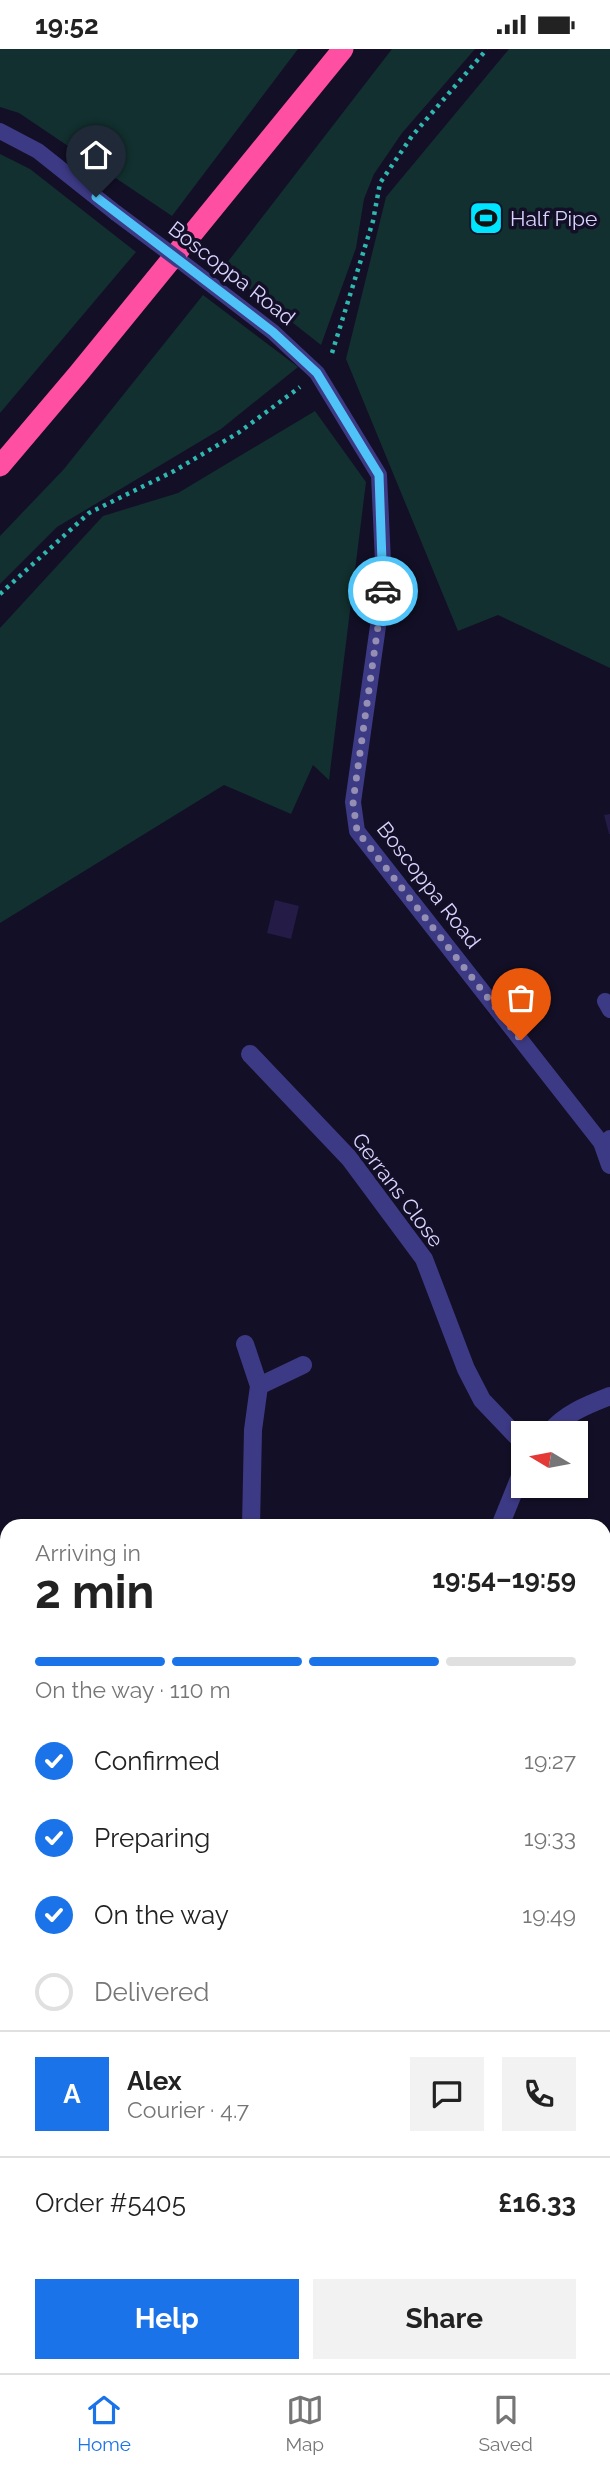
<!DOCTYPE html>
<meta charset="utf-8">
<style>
:root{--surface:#fff;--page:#f2f2f2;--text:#222;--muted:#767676;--line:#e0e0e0;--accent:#1a73e8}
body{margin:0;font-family:Raleway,sans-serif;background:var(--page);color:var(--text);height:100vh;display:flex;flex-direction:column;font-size:26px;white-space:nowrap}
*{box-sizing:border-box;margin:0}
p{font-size:23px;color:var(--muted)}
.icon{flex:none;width:38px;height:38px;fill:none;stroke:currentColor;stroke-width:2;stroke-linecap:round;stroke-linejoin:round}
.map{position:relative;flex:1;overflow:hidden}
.sheet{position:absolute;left:0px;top:1470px;width:611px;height:854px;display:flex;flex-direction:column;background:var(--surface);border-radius:21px 21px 0 0;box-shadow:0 2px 5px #0004}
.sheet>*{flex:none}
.needle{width:46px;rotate:280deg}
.buttons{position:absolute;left:511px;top:1372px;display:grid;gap:14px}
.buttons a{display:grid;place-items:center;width:77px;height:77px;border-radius:0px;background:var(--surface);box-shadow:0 2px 5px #0004;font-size:35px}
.pin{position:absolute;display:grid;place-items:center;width:60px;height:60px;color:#fff;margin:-72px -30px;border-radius:50% 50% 50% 0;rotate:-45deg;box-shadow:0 0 7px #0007}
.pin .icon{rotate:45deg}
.courier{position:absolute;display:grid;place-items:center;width:70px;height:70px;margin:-35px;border:5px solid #4fc3f7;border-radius:50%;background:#fff;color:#222;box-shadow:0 2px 9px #0007}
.headline em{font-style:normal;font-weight:700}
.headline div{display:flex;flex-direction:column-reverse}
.headline{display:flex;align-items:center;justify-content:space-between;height:119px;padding:0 35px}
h1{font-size:46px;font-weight:700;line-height:52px}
.bar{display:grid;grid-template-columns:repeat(4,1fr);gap:10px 7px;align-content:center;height:84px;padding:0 35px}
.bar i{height:9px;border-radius:5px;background:var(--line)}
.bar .selected{background:var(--accent)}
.bar p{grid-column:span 4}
.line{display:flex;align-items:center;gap:18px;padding:0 35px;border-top:2px solid var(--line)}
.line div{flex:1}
.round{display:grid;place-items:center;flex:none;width:74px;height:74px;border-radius:0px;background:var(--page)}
ol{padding:0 35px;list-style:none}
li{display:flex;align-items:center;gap:21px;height:77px}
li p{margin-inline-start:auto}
li .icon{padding:7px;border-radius:50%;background:var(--accent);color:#fff;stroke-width:4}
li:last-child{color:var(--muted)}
li i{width:38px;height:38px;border:4px solid var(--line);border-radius:50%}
.primary-button{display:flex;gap:14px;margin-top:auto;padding:14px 35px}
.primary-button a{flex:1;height:80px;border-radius:0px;background:var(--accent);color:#fff;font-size:28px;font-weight:700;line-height:80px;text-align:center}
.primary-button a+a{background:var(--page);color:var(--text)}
.status{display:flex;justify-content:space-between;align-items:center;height:49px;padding:0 35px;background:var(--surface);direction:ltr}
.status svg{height:19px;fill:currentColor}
.tab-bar{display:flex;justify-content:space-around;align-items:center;height:98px;border-top:2px solid var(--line);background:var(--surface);font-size:19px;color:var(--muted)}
.tab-bar a{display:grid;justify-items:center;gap:4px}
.tab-bar .selected{color:var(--accent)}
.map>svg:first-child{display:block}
.green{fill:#12302f}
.building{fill:#241b47}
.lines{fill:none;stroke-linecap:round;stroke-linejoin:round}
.path{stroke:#2fb8b0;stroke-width:4.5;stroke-dasharray:3.5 5;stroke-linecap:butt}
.lane{stroke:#3d3a85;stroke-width:16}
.street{stroke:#3d3a85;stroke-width:18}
.highway{stroke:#ff4fa3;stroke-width:21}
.lane-bridge{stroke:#3d3a85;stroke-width:16}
.done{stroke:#948fb3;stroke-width:7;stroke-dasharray:0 12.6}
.route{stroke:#4fc3f7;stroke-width:9}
.labels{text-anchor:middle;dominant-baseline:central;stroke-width:7;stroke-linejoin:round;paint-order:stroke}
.poi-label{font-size:21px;fill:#d9d4ff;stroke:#130f26;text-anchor:start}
.street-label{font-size:21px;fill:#d9d4ff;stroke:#130f26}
</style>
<div class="status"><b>19:52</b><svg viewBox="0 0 49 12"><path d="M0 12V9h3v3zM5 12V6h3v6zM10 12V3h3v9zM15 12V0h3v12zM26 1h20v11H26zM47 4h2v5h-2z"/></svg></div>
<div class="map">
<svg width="610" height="2324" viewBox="0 0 610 2324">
<rect width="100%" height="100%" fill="#130f26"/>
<!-- green -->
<g class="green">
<polygon points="0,0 298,0 172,167 19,64 0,58"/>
<polygon points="392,0 475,0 402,84 374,125 364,150 356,199 321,296 223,219"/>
<polygon points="509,0 610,0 610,619 498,566 458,582 346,310 386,148"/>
<polygon points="0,105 30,120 136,203 0,364"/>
<polygon points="203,246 298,318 221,380 57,478 0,535 0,487 64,420"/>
<polygon points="315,362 366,433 329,731 313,716 291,765 224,736 0,874 0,579 103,467 178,444"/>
</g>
<!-- building -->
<g class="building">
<polygon points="610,765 610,785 609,785 604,766"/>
<polygon points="275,851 299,857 291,890 267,884"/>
</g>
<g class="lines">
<!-- path -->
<g class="path">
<polyline points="332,304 373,172 380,134 412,87 487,0"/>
<polyline points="0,545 89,464 174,422 238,384 300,338"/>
</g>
<!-- lane -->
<g class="lane">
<polyline points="0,82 38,102 116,164"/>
<polyline points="179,211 273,283 317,324 379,426 384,535 353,753 357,782 603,1096 610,1089"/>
<polyline points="605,952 610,961"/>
</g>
<!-- street -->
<g class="street">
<polyline points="250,1005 349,1109 424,1210 466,1320 482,1351 523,1394"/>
<polyline points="603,1096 610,1116"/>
<polyline points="245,1295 259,1337 253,1381 251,1477"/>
<polyline points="259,1337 303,1316"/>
<path d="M 549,1384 C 564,1365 587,1356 610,1347"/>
<polyline points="500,1477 523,1420"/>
<polyline points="0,1812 7,1808"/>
<polyline points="0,2139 4,2154 7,2206"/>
<polyline points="604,2175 610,2173"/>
<polyline points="21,2317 36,2324"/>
<polyline points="80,2324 109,2317"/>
</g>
<!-- highway -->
<polyline class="highway" points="0,417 78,325 343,0"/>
<!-- lane-bridge -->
<polyline class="lane-bridge" points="116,164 179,211"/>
</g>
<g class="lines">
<!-- done -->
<polyline class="done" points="383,542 353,753 357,782 521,991"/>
<!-- route -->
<polyline class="route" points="96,148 273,283 317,324 379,426 383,542"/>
</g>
<!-- icons -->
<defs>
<g id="stadium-square" transform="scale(1.75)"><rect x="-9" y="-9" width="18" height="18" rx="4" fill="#00e5ff" stroke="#130f26"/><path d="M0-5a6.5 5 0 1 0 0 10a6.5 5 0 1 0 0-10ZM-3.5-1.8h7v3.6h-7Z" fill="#111"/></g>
</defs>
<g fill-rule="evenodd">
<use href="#stadium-square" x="486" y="169"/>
</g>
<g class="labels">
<!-- poi labels -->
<g class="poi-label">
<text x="510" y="169">Half Pipe</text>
</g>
<!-- street labels -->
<g class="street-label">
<text transform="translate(232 224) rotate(38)">Boscoppa Road</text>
<text transform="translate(429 836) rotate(52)">Boscoppa Road</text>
<text transform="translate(398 1141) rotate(53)">Gerrans Close</text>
</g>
</g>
</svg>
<div class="buttons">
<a><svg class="needle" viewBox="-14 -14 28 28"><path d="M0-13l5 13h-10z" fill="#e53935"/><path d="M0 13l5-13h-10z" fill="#767676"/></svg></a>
</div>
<div class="pin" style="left:521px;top:991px;background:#ea580c"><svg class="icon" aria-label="bag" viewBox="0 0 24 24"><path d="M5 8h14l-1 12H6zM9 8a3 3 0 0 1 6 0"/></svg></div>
<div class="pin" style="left:96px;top:148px;background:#1f2937"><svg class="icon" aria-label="home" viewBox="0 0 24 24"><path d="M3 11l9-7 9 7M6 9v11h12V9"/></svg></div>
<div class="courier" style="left:383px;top:542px"><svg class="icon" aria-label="car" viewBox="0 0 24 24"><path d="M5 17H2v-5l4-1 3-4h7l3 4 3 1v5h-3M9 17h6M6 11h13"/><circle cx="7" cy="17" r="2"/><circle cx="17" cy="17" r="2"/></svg></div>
<section class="sheet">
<div class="headline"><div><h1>2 min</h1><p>Arriving in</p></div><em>19:54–19:59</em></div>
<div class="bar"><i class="selected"></i><i class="selected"></i><i class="selected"></i><i></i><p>On the way · 110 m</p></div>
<ol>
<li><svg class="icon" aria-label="check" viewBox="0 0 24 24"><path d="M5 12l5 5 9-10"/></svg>Confirmed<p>19:27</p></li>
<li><svg class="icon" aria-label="check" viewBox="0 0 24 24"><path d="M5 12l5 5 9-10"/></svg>Preparing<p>19:33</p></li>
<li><svg class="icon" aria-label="check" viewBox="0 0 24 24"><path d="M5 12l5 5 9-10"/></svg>On the way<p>19:49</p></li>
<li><i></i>Delivered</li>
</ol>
<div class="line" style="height:126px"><b class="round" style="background:var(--accent);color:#fff">A</b><div><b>Alex</b><p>Courier · 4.7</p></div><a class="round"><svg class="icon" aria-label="chat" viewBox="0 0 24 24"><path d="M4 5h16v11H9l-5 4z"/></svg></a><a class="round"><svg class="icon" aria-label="phone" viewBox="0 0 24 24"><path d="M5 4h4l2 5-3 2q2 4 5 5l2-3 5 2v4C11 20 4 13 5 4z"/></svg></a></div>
<div class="line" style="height:91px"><div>Order #5405</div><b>£16.33</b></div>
<div class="primary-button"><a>Help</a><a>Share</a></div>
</section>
</div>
<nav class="tab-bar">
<a class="selected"><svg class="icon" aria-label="home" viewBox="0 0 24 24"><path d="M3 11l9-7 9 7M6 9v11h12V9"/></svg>Home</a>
<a><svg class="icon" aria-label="map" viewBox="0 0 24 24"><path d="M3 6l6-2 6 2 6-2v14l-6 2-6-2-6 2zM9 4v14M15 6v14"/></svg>Map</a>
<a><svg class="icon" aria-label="saved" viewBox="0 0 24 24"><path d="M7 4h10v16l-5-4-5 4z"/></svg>Saved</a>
</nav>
